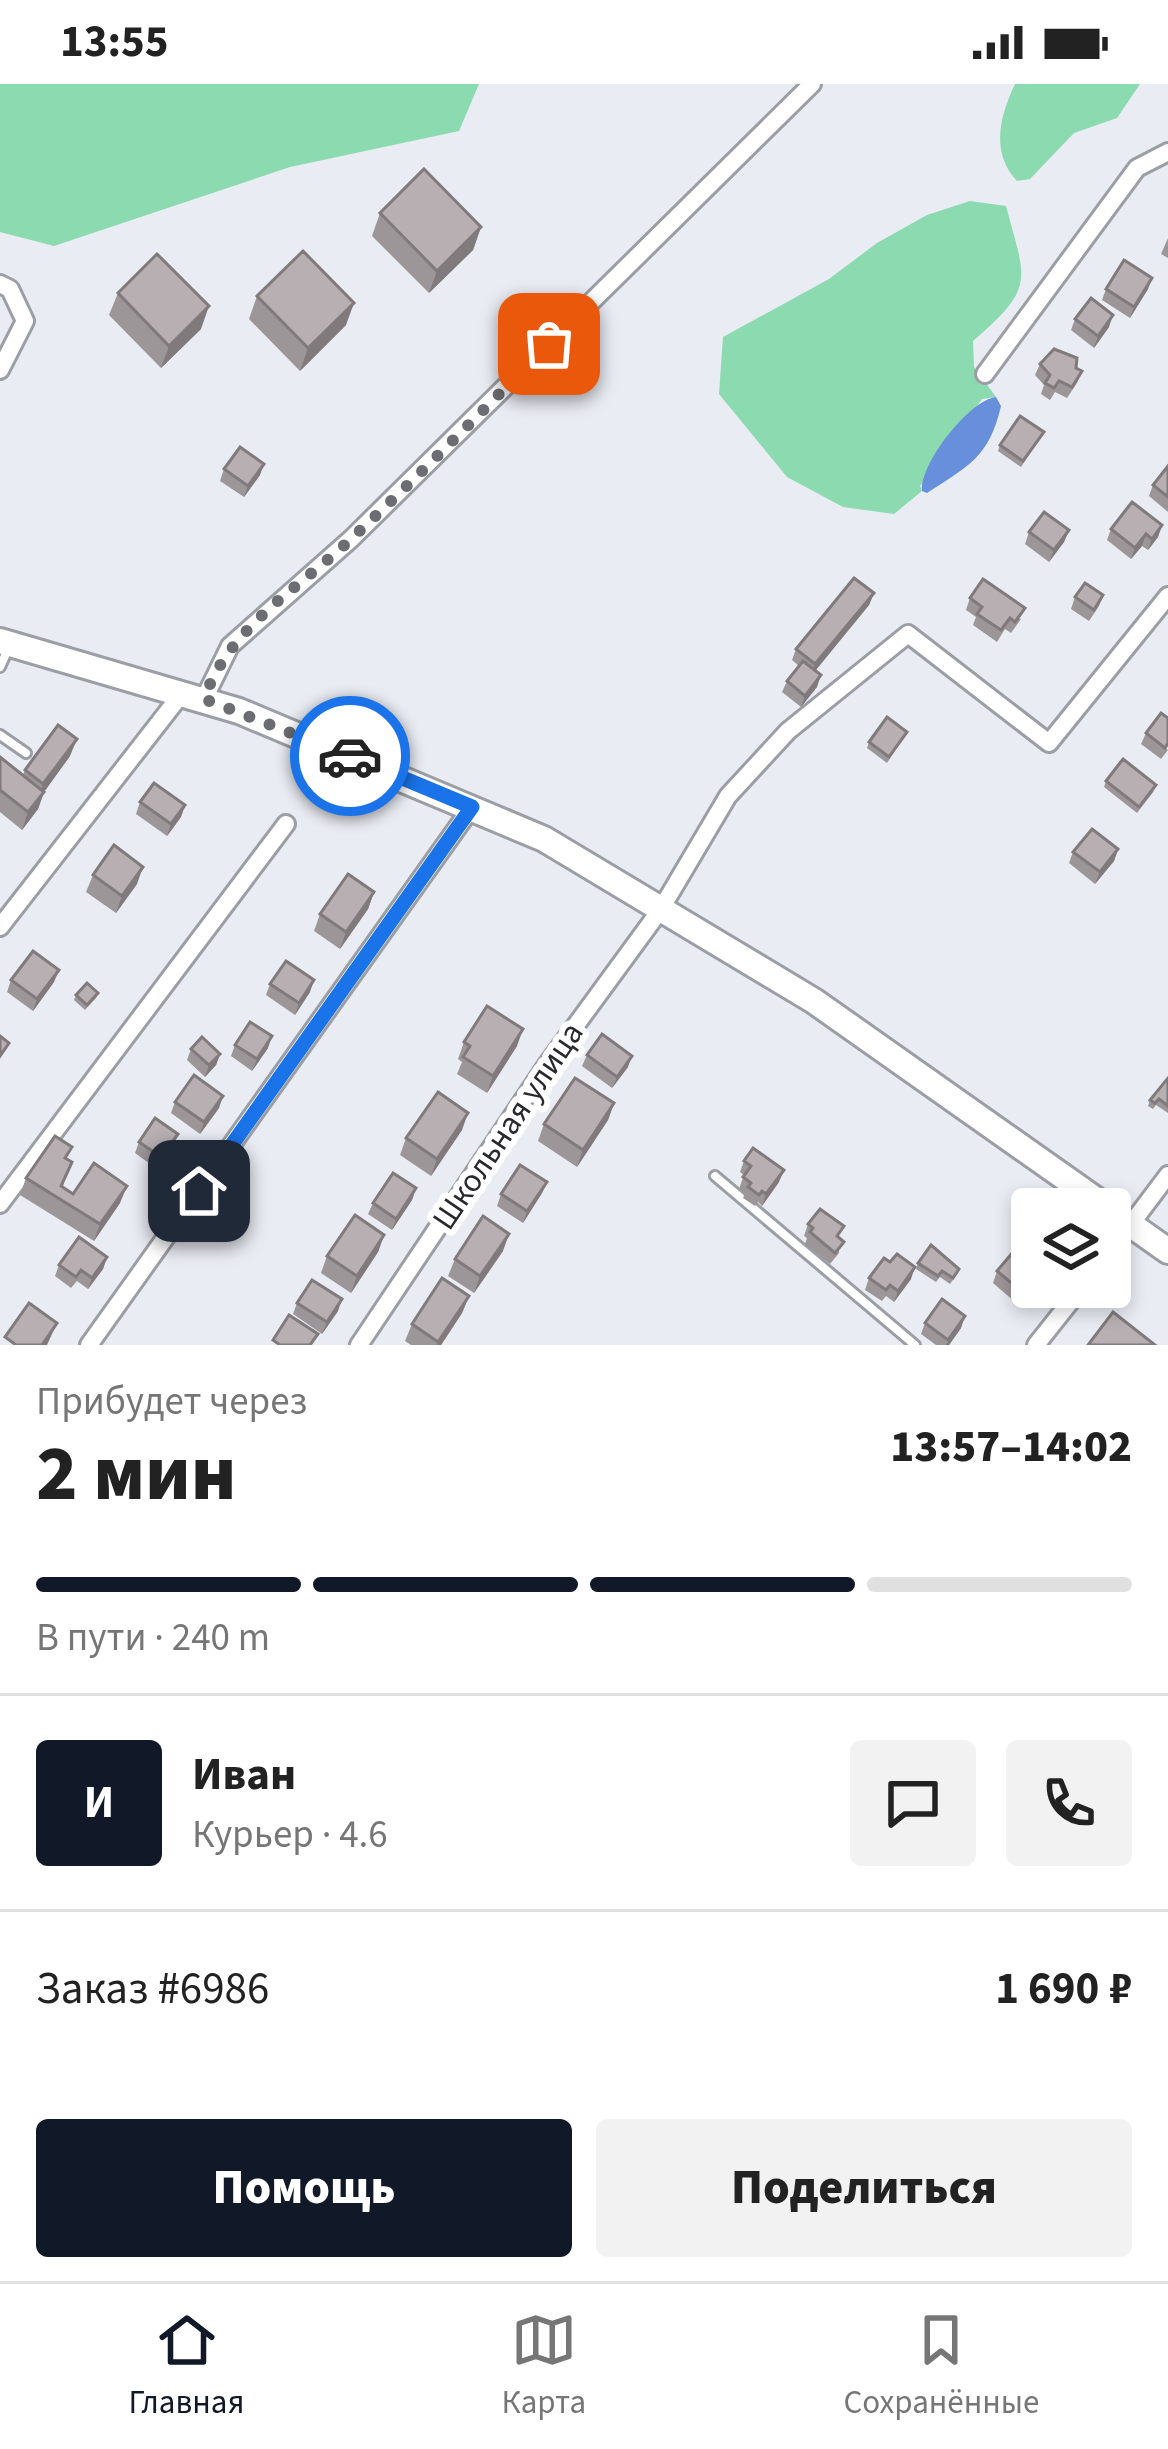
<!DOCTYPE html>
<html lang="ru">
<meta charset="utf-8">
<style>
:root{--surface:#fff;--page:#f2f2f2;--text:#222;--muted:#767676;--line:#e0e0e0;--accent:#111827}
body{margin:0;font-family:"Source Sans 3",sans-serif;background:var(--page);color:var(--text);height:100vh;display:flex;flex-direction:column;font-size:45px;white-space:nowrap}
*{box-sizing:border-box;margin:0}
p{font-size:39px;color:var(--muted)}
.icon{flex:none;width:66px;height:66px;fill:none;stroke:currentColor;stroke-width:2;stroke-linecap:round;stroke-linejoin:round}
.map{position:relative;height:1261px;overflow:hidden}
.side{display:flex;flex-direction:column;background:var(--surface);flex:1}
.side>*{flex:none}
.controls{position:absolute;left:1011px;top:1104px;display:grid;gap:24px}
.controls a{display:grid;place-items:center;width:120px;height:120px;border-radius:12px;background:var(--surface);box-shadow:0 6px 18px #0003;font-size:60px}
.pin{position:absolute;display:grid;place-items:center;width:102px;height:102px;color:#fff;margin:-51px;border-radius:24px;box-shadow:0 6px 18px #0006}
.courier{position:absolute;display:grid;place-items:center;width:120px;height:120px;margin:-60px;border:9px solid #1a73e8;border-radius:50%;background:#fff;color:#222;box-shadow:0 3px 15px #0007}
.head em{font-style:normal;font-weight:800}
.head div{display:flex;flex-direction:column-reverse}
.head{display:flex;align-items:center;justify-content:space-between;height:204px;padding:0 36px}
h1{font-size:78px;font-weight:800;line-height:90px}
.bar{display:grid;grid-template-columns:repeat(4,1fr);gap:18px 12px;align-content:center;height:144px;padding:0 36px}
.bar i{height:15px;border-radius:9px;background:var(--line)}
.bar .active{background:var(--accent)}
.bar p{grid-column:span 4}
.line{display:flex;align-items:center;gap:30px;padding:0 36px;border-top:3px solid var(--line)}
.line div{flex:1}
.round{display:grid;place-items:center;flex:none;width:126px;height:126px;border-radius:12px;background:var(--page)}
.button{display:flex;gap:24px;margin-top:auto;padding:24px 36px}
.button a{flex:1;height:138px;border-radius:12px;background:var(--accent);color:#fff;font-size:48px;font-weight:800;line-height:138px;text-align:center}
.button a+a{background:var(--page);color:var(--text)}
.status{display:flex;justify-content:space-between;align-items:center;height:84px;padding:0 60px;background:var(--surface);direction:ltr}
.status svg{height:33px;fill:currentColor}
.tab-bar{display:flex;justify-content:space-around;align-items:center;height:168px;border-top:3px solid var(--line);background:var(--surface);font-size:33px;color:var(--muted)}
.tab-bar a{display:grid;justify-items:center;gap:6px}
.tab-bar .active{color:var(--accent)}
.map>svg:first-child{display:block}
.green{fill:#8bdab0}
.water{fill:#678fdb}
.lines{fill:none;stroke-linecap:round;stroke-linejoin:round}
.lane-casing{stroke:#9b9ea4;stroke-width:14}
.street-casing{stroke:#9b9ea4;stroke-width:22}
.secondary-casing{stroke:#9b9ea4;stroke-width:30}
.lane{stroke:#fff;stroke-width:8}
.street{stroke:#fff;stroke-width:16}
.secondary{stroke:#fff;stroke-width:24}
.wall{fill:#9d9699}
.shaded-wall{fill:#807a7d}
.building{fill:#b7afb2;stroke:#807a7d;stroke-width:3}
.done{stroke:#6c6d72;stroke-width:12;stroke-dasharray:0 21.6}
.route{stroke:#1a73e8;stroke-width:15}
.labels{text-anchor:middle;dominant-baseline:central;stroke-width:12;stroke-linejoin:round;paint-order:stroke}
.street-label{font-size:33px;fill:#28292c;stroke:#fff}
</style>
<div class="status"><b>13:55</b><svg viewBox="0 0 49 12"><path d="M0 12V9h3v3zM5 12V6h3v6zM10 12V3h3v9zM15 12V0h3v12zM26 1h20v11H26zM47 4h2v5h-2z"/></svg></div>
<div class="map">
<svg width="1168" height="1261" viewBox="0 0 1168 1261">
<rect width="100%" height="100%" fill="#e9ecf3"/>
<!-- green -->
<g class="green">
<polygon points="0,0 479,0 459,47 290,83 54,162 0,148"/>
<path d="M 1015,0 L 1140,0 L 1117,34 L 1074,49 L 1030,95 L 1017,97 C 990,68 1000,32 1015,0 Z"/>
<path d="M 970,117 L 1006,122 C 1026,198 1036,202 973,257 L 974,283 L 996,313 L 982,315 L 920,402 L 922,407 L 894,430 L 843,423 L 787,393 L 719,310 L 723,253 L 829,195 L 877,159 L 927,131 Z"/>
</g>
<!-- water -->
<path class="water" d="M 996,313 L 1001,322 C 989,374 968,382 927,409 L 922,407 C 920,380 968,317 996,313 Z"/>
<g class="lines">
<!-- lane casing -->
<g class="lane-casing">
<g id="lane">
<polyline points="0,583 9,563"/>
<polyline points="0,651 26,669"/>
<polyline points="715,1092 915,1261"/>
</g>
</g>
<!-- street casing -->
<g class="street-casing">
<g id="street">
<polyline points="0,200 10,205 25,237 0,286"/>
<polyline points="985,290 1137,84 1168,68"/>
<polyline points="204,615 230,562 351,455 812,0"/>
<polyline points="0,843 183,608"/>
<polyline points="0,1120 286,740"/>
<polyline points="1110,1168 1168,1091"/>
<polyline points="89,1261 472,723"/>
<polyline points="359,1261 546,982 661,825 728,712 788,647 908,550 1049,659 1168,512"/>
<polyline points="1036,1261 1082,1203"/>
</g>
</g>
<!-- secondary casing -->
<g class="secondary-casing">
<g id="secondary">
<polyline points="0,557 239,627 544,755 814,917 1109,1125"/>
<polyline points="1110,1126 1168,1167"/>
</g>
</g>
<!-- lane -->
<use href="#lane" class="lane"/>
<!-- street -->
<use href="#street" class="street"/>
<!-- secondary -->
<use href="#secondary" class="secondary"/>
</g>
<!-- wall -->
<g class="wall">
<polygon points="380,129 481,143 473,166 429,209 372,152"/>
<polygon points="1168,154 1168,174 1161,170"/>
<polygon points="1106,205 1148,205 1130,234 1102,216"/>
<polygon points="118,209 201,245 161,284 109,231"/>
<polygon points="257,212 346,241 300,287 249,235"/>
<polygon points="1075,235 1109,243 1094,264 1071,246"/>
<polygon points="1040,280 1076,284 1082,287 1077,299 1067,314 1055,308 1050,316 1041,310 1044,301 1035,291"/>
<polygon points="1044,348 1021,383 998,367 1000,361"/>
<polygon points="1168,382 1168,428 1149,412 1153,401"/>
<polygon points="224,385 260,391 244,413 220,397"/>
<polygon points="1162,441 1158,453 1148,466 1142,462 1131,475 1107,456 1111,445"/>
<polygon points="1069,446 1064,458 1049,478 1025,460 1029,448"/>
<polygon points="874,509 869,521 815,587 817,603 801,623 782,608 787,597 799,582 792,576 796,565"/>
<polygon points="1103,511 1099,522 1089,537 1071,525 1075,513"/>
<polygon points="970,514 1021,535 1011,549 1005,545 997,558 973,541 976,533 966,526"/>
<polygon points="907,648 887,679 867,664 869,658"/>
<polygon points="1146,649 1168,666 1161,675 1141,660"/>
<polygon points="70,672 44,708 38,725 22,746 0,728 0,673 23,691 25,686"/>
<polygon points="1106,697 1154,707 1137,729 1104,703"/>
<polygon points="140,718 185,721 181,733 167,752 136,730"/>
<polygon points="1118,765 1114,777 1095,800 1069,779 1073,768"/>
<polygon points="93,791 137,800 116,829 86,808"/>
<polygon points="374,808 368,825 340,865 314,847 320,830"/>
<polygon points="11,896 54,898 33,927 7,908"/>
<polygon points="270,900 310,908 295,931 266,911"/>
<polygon points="98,909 96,914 85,926 74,916 76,911"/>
<polygon points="464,958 517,962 487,1009 457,990 462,978 458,975"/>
<polygon points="235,961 268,964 252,987 231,972"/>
<polygon points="191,965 220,970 216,981 205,993 187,976"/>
<polygon points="587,971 628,983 612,1004 582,982"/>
<polygon points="1168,994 1168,1029 1156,1021 1153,1025 1148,1022 1150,1016"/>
<polygon points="175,1018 219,1024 200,1050 171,1029"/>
<polygon points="614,1019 608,1036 577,1083 538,1057 544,1040"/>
<polygon points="462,1046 431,1092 400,1071 406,1054"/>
<polygon points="178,1050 174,1061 157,1085 135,1069 139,1058"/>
<polygon points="68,1076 63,1103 73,1110 120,1119 94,1157 20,1111 26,1094"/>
<polygon points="744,1077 779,1098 762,1122 758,1118 755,1122 743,1114 745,1109 739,1105 744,1091 740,1088"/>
<polygon points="547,1098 542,1109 523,1139 497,1122 501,1110"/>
<polygon points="416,1104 412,1116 392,1146 368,1130 373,1119"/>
<polygon points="808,1140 839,1154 839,1169 830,1180 805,1160 807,1154 804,1152"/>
<polygon points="384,1151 378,1168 351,1209 321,1189 327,1172"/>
<polygon points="503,1167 474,1209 448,1192 455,1175"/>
<polygon points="107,1173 103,1185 88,1205 77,1197 71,1204 55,1192 59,1181"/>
<polygon points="918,1179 957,1190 950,1200 940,1193 936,1198 916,1185"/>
<polygon points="1032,1183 1015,1218 993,1199 997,1187"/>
<polygon points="869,1194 911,1195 894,1218 886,1212 882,1217 865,1206"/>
<polygon points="469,1212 462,1229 441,1261 411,1261 405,1257 412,1240"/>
<polygon points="297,1219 338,1227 322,1250 293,1230"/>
<polygon points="925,1239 961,1244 949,1261 936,1261 921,1250"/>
</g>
<!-- shaded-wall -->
<g class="shaded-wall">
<polygon points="481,143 473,166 429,209 437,187"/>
<polygon points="1152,194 1148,205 1130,234 1134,223"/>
<polygon points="354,219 346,241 300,287 308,264"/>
<polygon points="209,222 201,245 161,284 169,262"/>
<polygon points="1113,231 1109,243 1094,264 1098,252"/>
<polygon points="264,380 260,391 244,413 248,402"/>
<polygon points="1162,441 1158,453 1148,466 1152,455"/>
<polygon points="1069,446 1064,458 1049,478 1054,466"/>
<polygon points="1146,450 1142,462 1131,475 1135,464"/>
<polygon points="874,509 869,521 811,592 815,580"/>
<polygon points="821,591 817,603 801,623 805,612"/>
<polygon points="77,655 70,672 44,708 38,725 22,746 28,728 38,716 43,700"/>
<polygon points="185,721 181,733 167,752 171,740"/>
<polygon points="1118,765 1114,777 1095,800 1100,788"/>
<polygon points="143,783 137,800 116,829 122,812"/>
<polygon points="374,808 368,825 340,865 346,848"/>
<polygon points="59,886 54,898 33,927 37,915"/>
<polygon points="314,896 310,908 295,931 299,919"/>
<polygon points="523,945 517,962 487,1009 493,992"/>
<polygon points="272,952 268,964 252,987 257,975"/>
<polygon points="220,970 216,981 205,993 209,981"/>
<polygon points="632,972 628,983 612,1004 617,993"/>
<polygon points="223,1012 219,1024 200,1050 204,1038"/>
<polygon points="614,1019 608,1036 577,1083 583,1066"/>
<polygon points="468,1029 462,1046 431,1092 437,1075"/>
<polygon points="178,1050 174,1061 157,1085 161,1073"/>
<polygon points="784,1086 779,1098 762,1122 766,1110"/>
<polygon points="547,1098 542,1109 523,1139 527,1127"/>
<polygon points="127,1102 120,1119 94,1157 100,1140"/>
<polygon points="416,1104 412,1116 392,1146 396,1135"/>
<polygon points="509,1150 503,1167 474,1209 480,1192"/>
<polygon points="384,1151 378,1168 351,1209 357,1192"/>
<polygon points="107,1173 103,1185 88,1205 92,1194"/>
<polygon points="915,1183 911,1195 894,1218 898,1207"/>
<polygon points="1032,1192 1032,1198 1015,1218 1020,1206"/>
<polygon points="469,1212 462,1229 441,1261 437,1261"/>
<polygon points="342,1215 338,1227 322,1250 327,1238"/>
<polygon points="965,1232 961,1244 949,1261 946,1261"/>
<polygon points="57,1239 47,1261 42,1261"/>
</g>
<!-- building -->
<g class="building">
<polygon points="424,85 481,143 437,187 380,129"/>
<polygon points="303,167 354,219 308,264 257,212"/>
<polygon points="157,170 209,222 169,262 118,209"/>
<polygon points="1124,176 1152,194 1134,223 1106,205"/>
<polygon points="1091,214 1113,231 1098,252 1075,235"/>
<polygon points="1054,265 1077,274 1076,284 1082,287 1072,303 1059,297 1054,304 1045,299 1050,291 1040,280"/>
<polygon points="1020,332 1044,348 1023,377 1000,361"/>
<polygon points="240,363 264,380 248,402 224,385"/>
<polygon points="1168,382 1168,413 1153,401"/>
<polygon points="1132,418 1162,441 1152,455 1146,450 1135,464 1111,445"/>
<polygon points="1044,428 1069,446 1054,466 1029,448"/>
<polygon points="854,494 874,509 815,580 796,565"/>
<polygon points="983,495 1025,524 1015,538 1010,534 1001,546 977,530 982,523 970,514"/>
<polygon points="1085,499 1103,511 1094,526 1075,513"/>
<polygon points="803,577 821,591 805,612 787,597"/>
<polygon points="1161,629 1168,634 1168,659 1165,664 1146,649"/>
<polygon points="887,633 907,648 889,673 869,658"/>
<polygon points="58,641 77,655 43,700 25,686"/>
<polygon points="0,673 44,708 28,728 0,706"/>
<polygon points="1123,675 1156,701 1139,723 1106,697"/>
<polygon points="154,699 185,721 171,740 140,718"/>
<polygon points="1092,745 1118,765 1100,788 1073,768"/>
<polygon points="114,761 143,783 122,812 93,791"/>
<polygon points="348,790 374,808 346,848 320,830"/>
<polygon points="33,867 59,886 37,915 11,896"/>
<polygon points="286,877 314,896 299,919 270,900"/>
<polygon points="87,899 98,909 87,921 76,911"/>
<polygon points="487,922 523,945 493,992 463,973 470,962 464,958"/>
<polygon points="250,938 272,952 257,975 235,961"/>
<polygon points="602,950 632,972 617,993 587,971"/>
<polygon points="0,952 9,959 0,972"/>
<polygon points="202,953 220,970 209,981 191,965"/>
<polygon points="194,991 223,1012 204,1038 175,1018"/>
<polygon points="575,994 614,1019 583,1066 544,1040"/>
<polygon points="1168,994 1168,1022 1159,1015 1155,1019 1150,1016"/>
<polygon points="438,1008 468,1029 437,1075 406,1054"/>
<polygon points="155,1034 178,1050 161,1073 139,1058"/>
<polygon points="55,1052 72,1063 65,1074 72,1078 61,1102 73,1110 94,1079 127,1102 100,1140 26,1094"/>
<polygon points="753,1064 784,1086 766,1110 762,1107 759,1111 748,1103 751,1099 743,1093 751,1082 744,1077"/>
<polygon points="520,1081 547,1098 527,1127 501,1110"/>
<polygon points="393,1089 416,1104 396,1135 373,1119"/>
<polygon points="1056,1112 1072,1125 1045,1125"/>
<polygon points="820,1125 844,1142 837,1152 844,1158 835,1169 810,1148 813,1144 808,1140"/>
<polygon points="355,1131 384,1151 357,1192 327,1172"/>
<polygon points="483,1132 509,1150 480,1192 455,1175"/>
<polygon points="79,1153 107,1173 92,1194 81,1186 76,1193 59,1181"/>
<polygon points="931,1161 959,1185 953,1194 942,1187 938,1192 918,1179"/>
<polygon points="1014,1167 1032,1183 1032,1192 1020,1206 997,1187"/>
<polygon points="897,1170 915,1183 898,1207 890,1201 886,1206 869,1194 884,1174 890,1178"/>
<polygon points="442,1194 469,1212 438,1258 412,1240"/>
<polygon points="312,1196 342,1215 327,1238 297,1219"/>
<polygon points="942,1215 965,1232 948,1256 925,1239"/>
<polygon points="29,1219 57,1239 42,1261 16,1261 5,1253"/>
<polygon points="1113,1228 1155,1261 1088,1261"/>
<polygon points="289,1231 318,1250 310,1261 280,1261 273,1256"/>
</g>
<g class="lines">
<!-- done -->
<path class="done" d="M 350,672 L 204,615 C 230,542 297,506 352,454 C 419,392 484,325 549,260"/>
<!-- route -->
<polyline class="route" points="199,1107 472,723 350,672"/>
</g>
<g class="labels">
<!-- street labels -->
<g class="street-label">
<text transform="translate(508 1042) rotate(-56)">Школьная улица</text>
</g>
</g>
</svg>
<div class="controls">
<a><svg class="icon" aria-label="layers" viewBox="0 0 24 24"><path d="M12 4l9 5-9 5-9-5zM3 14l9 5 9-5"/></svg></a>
</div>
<div class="pin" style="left:549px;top:260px;background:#ea580c"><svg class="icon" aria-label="bag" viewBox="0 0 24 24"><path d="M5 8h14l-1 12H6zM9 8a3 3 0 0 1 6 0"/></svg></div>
<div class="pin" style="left:199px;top:1107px;background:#1f2937"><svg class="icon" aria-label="home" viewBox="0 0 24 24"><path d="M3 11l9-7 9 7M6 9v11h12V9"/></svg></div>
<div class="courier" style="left:350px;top:672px"><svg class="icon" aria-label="car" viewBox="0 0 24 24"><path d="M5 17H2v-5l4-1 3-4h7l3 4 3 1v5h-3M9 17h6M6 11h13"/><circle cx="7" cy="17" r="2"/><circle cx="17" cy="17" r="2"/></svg></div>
</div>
<section class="side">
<div class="head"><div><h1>2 мин</h1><p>Прибудет через</p></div><em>13:57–14:02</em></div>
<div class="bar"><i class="active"></i><i class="active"></i><i class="active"></i><i></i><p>В пути · 240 m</p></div>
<div class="line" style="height:216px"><b class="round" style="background:var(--accent);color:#fff">И</b><div><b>Иван</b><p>Курьер · 4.6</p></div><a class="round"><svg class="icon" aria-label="chat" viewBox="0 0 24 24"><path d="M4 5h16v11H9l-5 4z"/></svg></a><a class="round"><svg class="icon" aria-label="phone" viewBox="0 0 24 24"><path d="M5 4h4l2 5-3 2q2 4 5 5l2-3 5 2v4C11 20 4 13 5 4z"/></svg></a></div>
<div class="line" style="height:156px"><div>Заказ #6986</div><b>1 690 ₽</b></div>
<div class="button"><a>Помощь</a><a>Поделиться</a></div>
</section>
<nav class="tab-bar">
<a class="active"><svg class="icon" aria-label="home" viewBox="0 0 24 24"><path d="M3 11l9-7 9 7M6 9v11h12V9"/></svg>Главная</a>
<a><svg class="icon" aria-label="map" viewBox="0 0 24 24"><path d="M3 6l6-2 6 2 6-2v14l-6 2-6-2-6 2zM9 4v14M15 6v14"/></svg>Карта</a>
<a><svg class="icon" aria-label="saved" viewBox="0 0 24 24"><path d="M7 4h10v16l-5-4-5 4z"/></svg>Сохранённые</a>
</nav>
